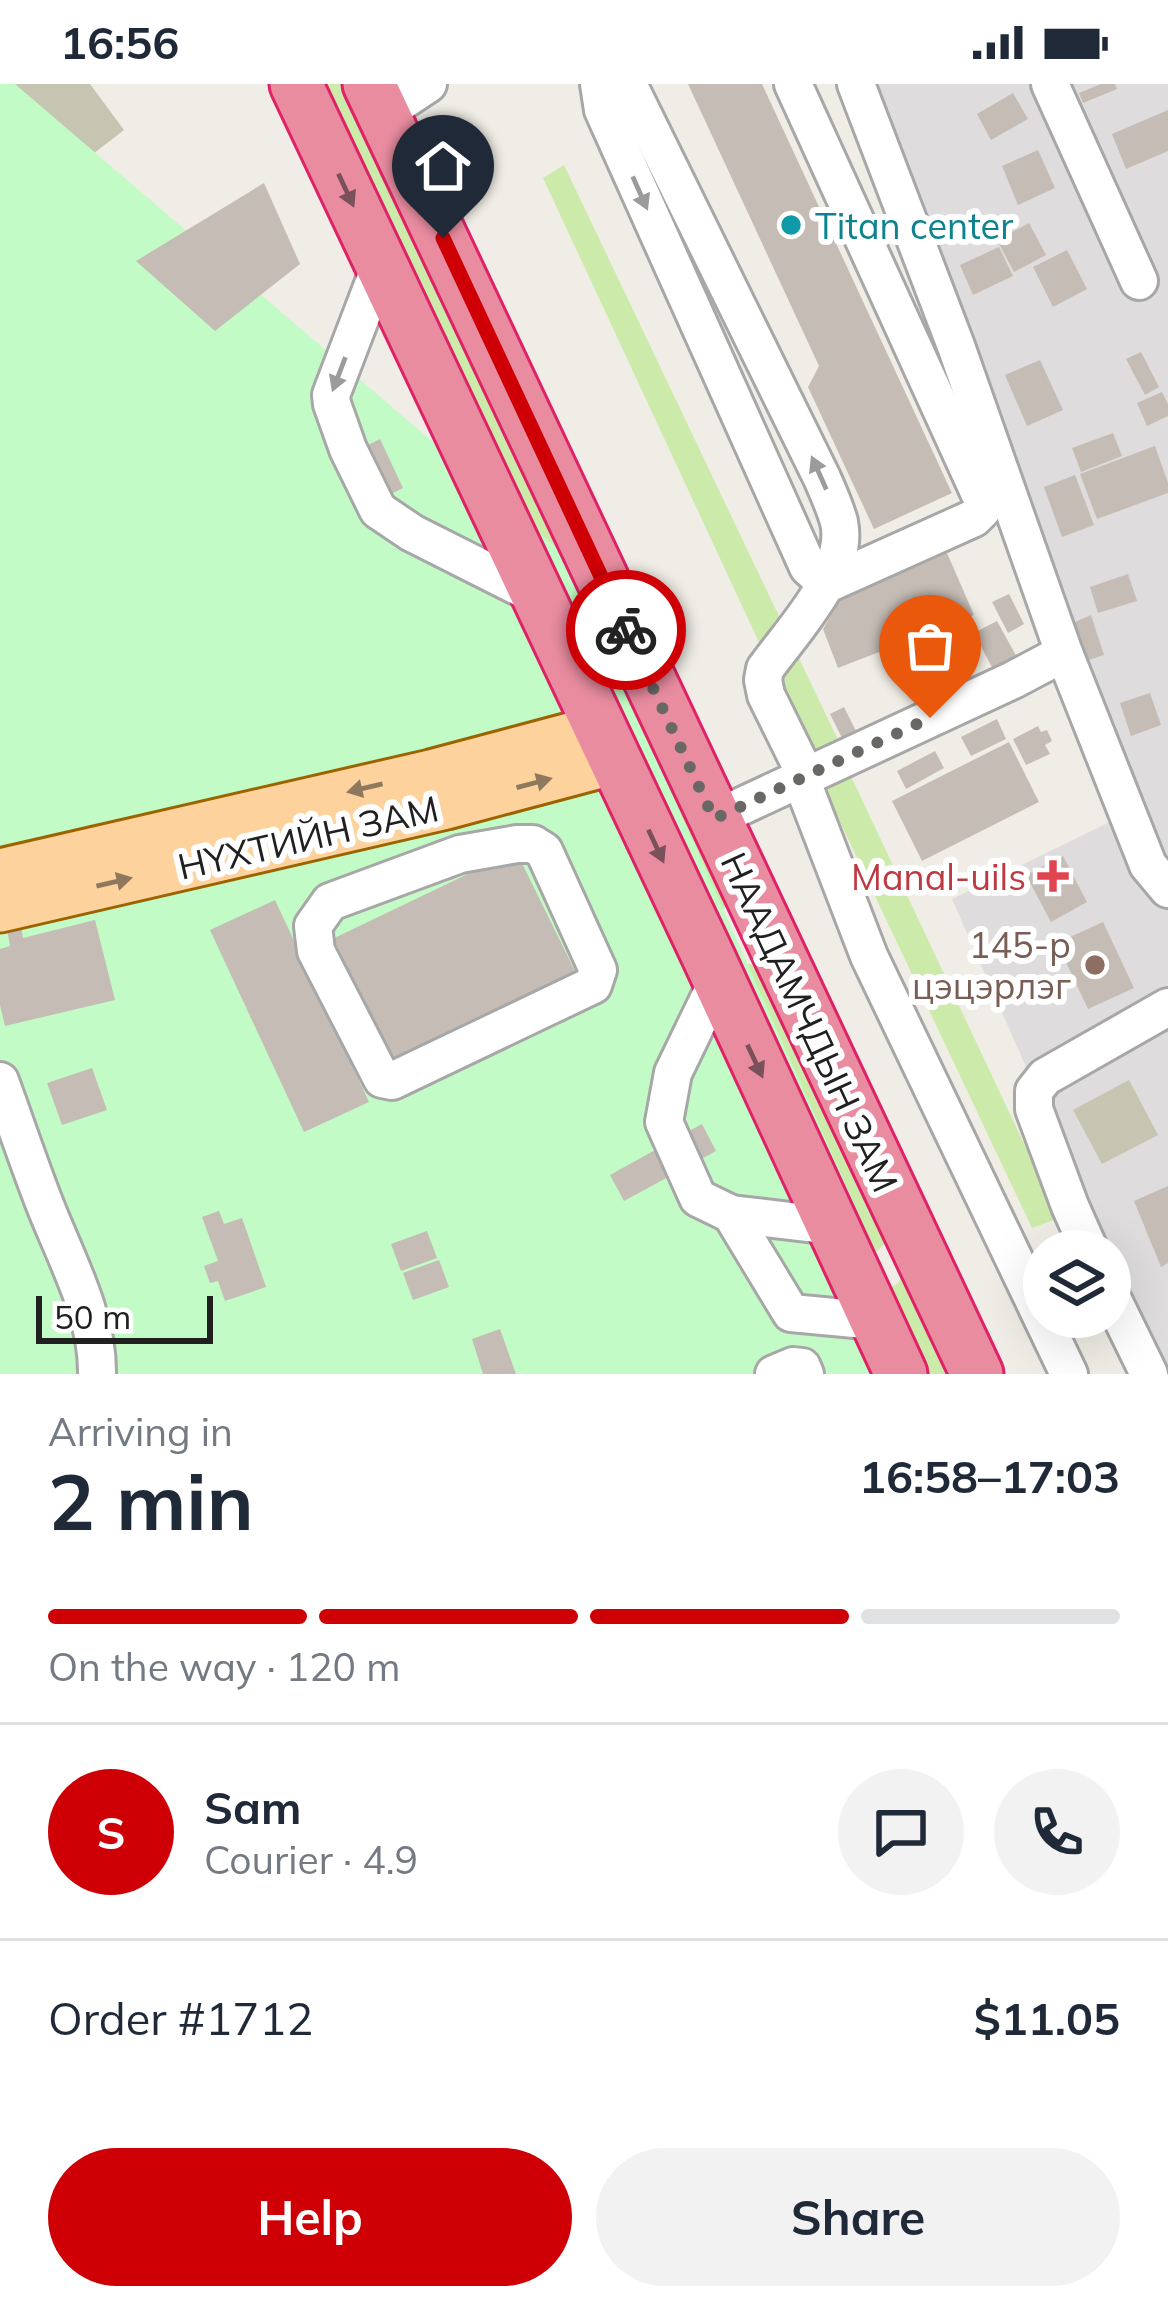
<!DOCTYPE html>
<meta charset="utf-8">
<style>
:root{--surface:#fff;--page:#f2f2f3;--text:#1f2937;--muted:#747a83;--line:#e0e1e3;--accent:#cf0005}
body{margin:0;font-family:Mulish,sans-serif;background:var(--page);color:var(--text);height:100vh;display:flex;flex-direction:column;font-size:45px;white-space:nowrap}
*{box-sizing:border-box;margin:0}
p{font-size:39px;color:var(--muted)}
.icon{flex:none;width:66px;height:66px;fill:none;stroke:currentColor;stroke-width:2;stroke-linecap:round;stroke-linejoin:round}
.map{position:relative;height:1290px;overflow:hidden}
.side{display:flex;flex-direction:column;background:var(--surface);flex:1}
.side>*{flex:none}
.controls{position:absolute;left:1023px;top:1146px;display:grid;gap:24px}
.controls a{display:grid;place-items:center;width:108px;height:108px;border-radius:50%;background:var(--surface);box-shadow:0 12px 48px #0002;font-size:60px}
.scale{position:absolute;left:36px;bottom:30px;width:177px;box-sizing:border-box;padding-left:12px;border:6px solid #202020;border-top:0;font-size:33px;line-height:42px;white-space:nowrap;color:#202020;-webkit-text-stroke:9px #fff;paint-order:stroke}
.pin{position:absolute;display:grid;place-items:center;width:102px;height:102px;color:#fff;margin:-123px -51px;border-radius:50% 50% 50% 0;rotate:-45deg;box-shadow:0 0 12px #0007}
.pin .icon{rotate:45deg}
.courier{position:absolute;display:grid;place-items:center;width:120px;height:120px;margin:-60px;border:9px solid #cf0005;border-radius:50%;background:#fff;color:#222;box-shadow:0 3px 15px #0007}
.overview em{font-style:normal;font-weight:700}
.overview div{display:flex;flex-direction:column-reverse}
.overview{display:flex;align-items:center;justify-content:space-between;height:204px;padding:0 48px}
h1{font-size:78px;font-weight:700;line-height:90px}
.bar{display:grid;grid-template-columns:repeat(4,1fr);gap:18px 12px;align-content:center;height:144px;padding:0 48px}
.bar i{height:15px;border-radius:9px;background:var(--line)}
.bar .active{background:var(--accent)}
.bar p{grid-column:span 4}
.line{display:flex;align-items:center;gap:30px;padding:0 48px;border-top:3px solid var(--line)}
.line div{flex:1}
.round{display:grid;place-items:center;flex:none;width:126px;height:126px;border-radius:63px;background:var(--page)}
.cta{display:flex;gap:24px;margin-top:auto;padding:24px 48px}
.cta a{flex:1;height:138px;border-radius:72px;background:var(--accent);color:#fff;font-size:48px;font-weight:700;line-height:138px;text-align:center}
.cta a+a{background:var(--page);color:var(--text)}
.status{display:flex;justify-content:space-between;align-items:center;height:84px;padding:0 60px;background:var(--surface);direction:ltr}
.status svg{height:33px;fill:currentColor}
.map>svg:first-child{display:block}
.residential{fill:#dedcdd}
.construction{fill:#c5c5b1}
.grass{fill:#ccebab}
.park{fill:#c2fbc5}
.building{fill:#c5bcb5}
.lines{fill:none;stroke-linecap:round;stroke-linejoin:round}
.minor-casing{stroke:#a7a7a7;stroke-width:42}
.major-casing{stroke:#9b6400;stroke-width:51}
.highway-casing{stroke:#df2268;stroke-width:57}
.minor{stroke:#fff;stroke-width:36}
.major{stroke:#fed29d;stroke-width:45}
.highway{stroke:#e98ca0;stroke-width:51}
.oneway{fill:#7a515a}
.oneway2{fill:#9b9b9b}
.oneway3{fill:#8f795e}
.done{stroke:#696865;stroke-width:12;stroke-dasharray:0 21.6}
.route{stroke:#cf0005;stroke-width:15}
.culture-dot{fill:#0f9aa8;stroke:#fff;stroke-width:4.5}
.health-dot{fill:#e0444e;stroke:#fff;stroke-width:4.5}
.education-dot{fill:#8d6e63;stroke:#fff;stroke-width:4.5}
.labels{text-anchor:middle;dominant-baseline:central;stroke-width:12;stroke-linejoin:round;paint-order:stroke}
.culture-label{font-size:36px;fill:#0d838f;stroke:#fff;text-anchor:start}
.street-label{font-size:36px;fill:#202020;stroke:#fff}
.health-label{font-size:36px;fill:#be3a42;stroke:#fff;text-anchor:end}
.education-label{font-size:36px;fill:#785e54;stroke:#fff;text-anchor:end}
</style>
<div class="status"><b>16:56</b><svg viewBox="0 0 49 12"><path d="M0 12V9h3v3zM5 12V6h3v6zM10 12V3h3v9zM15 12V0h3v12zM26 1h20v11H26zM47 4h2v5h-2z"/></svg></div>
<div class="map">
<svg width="1168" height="1290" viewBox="0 0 1168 1290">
<rect width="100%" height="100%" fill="#f0ede6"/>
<!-- residential -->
<polygon class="residential" points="860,0 1168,0 1168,1290 1160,1290 1110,1175 1110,1167 1107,1167 952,815 1130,728"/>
<!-- construction -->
<g class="construction">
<polygon points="13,0 90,0 124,46 76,83"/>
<polygon points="1129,996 1158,1051 1102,1080 1073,1026"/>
</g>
<!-- grass -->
<g class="grass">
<polygon points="315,0 351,0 729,819 720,829"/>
<polygon points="564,81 839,658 811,670 543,94"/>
<polygon points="849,688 1059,1134 1032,1144 822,700"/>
<polygon points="750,880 759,884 887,1149 887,1158 877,1167 870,1168 744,881"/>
<polygon points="905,1189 954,1290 921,1290 886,1203 896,1201"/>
</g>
<!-- park -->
<polygon class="park" points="0,0 15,0 566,472 930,1290 0,1290"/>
<!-- building -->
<g class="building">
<polygon points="688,0 762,0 952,409 874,445 808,303 819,282"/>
<polygon points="1101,0 1115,0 1117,5 1083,19 1079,9"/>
<polygon points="1013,9 1028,35 991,56 977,30"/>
<polygon points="1168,26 1168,67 1126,85 1112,50"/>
<polygon points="1038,66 1055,104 1018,121 1002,82"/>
<polygon points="264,99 300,180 215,247 136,177"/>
<polygon points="1029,139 1046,171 1014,188 997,156"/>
<polygon points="999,163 1013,192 973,211 960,181"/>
<polygon points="1067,166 1087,205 1053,223 1033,183"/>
<polygon points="1141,268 1159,303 1145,311 1126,275"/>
<polygon points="1040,276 1063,326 1027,342 1005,291"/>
<polygon points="1162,308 1168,320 1168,332 1147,342 1137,319"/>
<polygon points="1113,349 1122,372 1081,388 1072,364"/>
<polygon points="380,355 403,404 379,416 356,367"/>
<polygon points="1155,362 1168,399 1168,409 1097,435 1080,390"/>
<polygon points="1075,391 1094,441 1062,453 1044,403"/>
<polygon points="947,469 974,531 838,584 823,545 841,515"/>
<polygon points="1128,490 1137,517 1098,529 1090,503"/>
<polygon points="1009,510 1024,540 1008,549 992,518"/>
<polygon points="1091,531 1104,571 1086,577 1073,539"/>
<polygon points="997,537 1019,577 995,589 974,549"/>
<polygon points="1150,609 1161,641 1131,652 1120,619"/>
<polygon points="844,623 857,649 843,656 830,630"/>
<polygon points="997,635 1006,655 971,672 961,653"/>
<polygon points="1038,642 1041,648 1047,646 1052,657 1045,661 1050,670 1026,681 1013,655"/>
<polygon points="1009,658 1039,718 922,777 892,717"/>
<polygon points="935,667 944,684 906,705 897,687"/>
<polygon points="516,767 575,887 386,978 326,858"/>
<polygon points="1063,772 1087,818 1051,838 1026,791"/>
<polygon points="275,816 369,1018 304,1048 210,846"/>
<polygon points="95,836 115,916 5,942 0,921 0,865 10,862 7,845 21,842 23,854"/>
<polygon points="1103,838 1134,904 1088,925 1057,859"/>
<polygon points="92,984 107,1026 62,1041 47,999"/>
<polygon points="702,1040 716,1067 624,1117 610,1091"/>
<polygon points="1168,1102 1168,1179 1161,1183 1134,1117"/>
<polygon points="219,1127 224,1140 242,1134 266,1203 225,1217 218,1197 210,1199 204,1182 218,1177 202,1133"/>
<polygon points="427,1147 437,1174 401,1187 391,1160"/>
<polygon points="439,1176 449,1203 413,1216 403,1189"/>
<polygon points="500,1245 516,1290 483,1290 472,1255"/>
</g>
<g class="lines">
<!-- minor casing -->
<g class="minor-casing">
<g id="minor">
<polyline points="599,0 603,26 808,483 827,500"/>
<path d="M 628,0 L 822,394 C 828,408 835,423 839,438 C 850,488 792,547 765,585 L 763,596 L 766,611 L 806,692"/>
<polyline points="793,0 983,417 982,426 974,434 827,500"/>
<polyline points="856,0 956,262 1064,569 1148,781 1168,805"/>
<polyline points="1050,0 1139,197"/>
<polyline points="383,30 428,0"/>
<polyline points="381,180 331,311 332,320 348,365 378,426 412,449 537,512"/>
<polyline points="801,695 869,872 1069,1290"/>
<polyline points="714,735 1013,596 1064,569"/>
<polygon points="517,760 533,760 544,767 598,886 593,901 392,997 382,995 316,867 313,842 330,818 460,770"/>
<polyline points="718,896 673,989 664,1038 698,1114 731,1130 791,1229 876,1237"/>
<path d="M 0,997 C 15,1038 29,1080 45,1121 C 66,1175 98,1231 97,1290"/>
<polyline points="731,1130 832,1142"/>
<polyline points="1090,1167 1070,1122 1034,1025 1034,1007 1045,993 1168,923"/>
<polyline points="1110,1210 1149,1290"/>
<polyline points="774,1290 793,1282 802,1283 805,1290"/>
</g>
</g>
<!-- major casing -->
<g class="major-casing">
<g id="major">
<polyline points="0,788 431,689 600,644"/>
<polyline points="0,825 446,722 615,677"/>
</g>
</g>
<!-- highway casing -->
<g class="highway-casing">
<g id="highway">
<polyline points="296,0 707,870 901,1290"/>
<polyline points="369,0 977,1290"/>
</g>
</g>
<!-- minor -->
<use href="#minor" class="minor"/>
<!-- major -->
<use href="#major" class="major"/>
<!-- highway -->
<use href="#highway" class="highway"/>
</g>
<!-- one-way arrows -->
<defs><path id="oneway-solid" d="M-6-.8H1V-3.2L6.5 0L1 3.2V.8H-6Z" transform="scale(3)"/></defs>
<g class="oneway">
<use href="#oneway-solid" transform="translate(346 106) rotate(65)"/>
<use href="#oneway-solid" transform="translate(656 762) rotate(65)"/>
<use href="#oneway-solid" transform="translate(755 977) rotate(65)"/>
</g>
<g class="oneway2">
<use href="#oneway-solid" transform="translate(640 109) rotate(66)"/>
<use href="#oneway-solid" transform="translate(339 290) rotate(111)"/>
<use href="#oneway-solid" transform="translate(819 389) rotate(-114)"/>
</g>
<g class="oneway3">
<use href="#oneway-solid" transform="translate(534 699) rotate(-15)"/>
<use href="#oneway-solid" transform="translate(365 704) rotate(167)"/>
<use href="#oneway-solid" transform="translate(114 798) rotate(-13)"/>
</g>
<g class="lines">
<!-- done -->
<polyline class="done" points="626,546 714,735 930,634"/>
<!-- route -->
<polyline class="route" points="443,154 626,546"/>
</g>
<!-- markers -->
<circle class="culture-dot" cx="791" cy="141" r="12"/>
<path class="health-dot" d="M1047 774h12v12h12v12h-12v12h-12v-12h-12v-12h12z"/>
<circle class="education-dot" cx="1095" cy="881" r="12"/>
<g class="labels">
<!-- culture labels -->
<g class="culture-label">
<text x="815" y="141">Titan center</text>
</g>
<!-- street labels -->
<g class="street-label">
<text transform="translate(308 753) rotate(-13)">НҮХТИЙН ЗАМ</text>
<text transform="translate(810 938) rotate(65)">НААДАМЧДЫН ЗАМ</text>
</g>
<!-- health labels -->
<g class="health-label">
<text x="1026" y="792">Manal-uils</text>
</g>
<!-- education labels -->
<g class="education-label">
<text x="1071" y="860">145-р<tspan x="1071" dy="41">цэцэрлэг</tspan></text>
</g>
</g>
</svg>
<div class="controls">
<a><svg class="icon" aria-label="layers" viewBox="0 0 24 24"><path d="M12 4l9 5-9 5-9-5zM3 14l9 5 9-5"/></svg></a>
</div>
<div class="scale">50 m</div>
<div class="pin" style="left:930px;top:634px;background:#ea580c"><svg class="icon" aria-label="bag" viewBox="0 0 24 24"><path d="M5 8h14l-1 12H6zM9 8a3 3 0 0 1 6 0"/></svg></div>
<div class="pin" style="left:443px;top:154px;background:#1f2937"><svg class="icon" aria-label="home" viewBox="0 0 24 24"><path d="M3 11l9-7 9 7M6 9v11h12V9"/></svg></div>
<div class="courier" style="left:626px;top:546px"><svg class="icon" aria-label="bike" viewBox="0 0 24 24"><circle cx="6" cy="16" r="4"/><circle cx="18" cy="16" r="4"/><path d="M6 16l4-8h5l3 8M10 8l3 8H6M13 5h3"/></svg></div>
</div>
<section class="side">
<div class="overview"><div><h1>2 min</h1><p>Arriving in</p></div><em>16:58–17:03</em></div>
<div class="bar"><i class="active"></i><i class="active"></i><i class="active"></i><i></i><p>On the way · 120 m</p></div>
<div class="line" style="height:216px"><b class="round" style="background:var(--accent);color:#fff">S</b><div><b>Sam</b><p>Courier · 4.9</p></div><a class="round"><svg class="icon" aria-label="chat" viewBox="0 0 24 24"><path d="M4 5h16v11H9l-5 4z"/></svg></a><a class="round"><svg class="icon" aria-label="phone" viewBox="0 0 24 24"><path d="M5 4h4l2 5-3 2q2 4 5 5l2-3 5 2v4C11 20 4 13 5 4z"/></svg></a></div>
<div class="line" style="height:156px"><div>Order #1712</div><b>$11.05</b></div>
<div class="cta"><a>Help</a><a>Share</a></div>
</section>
